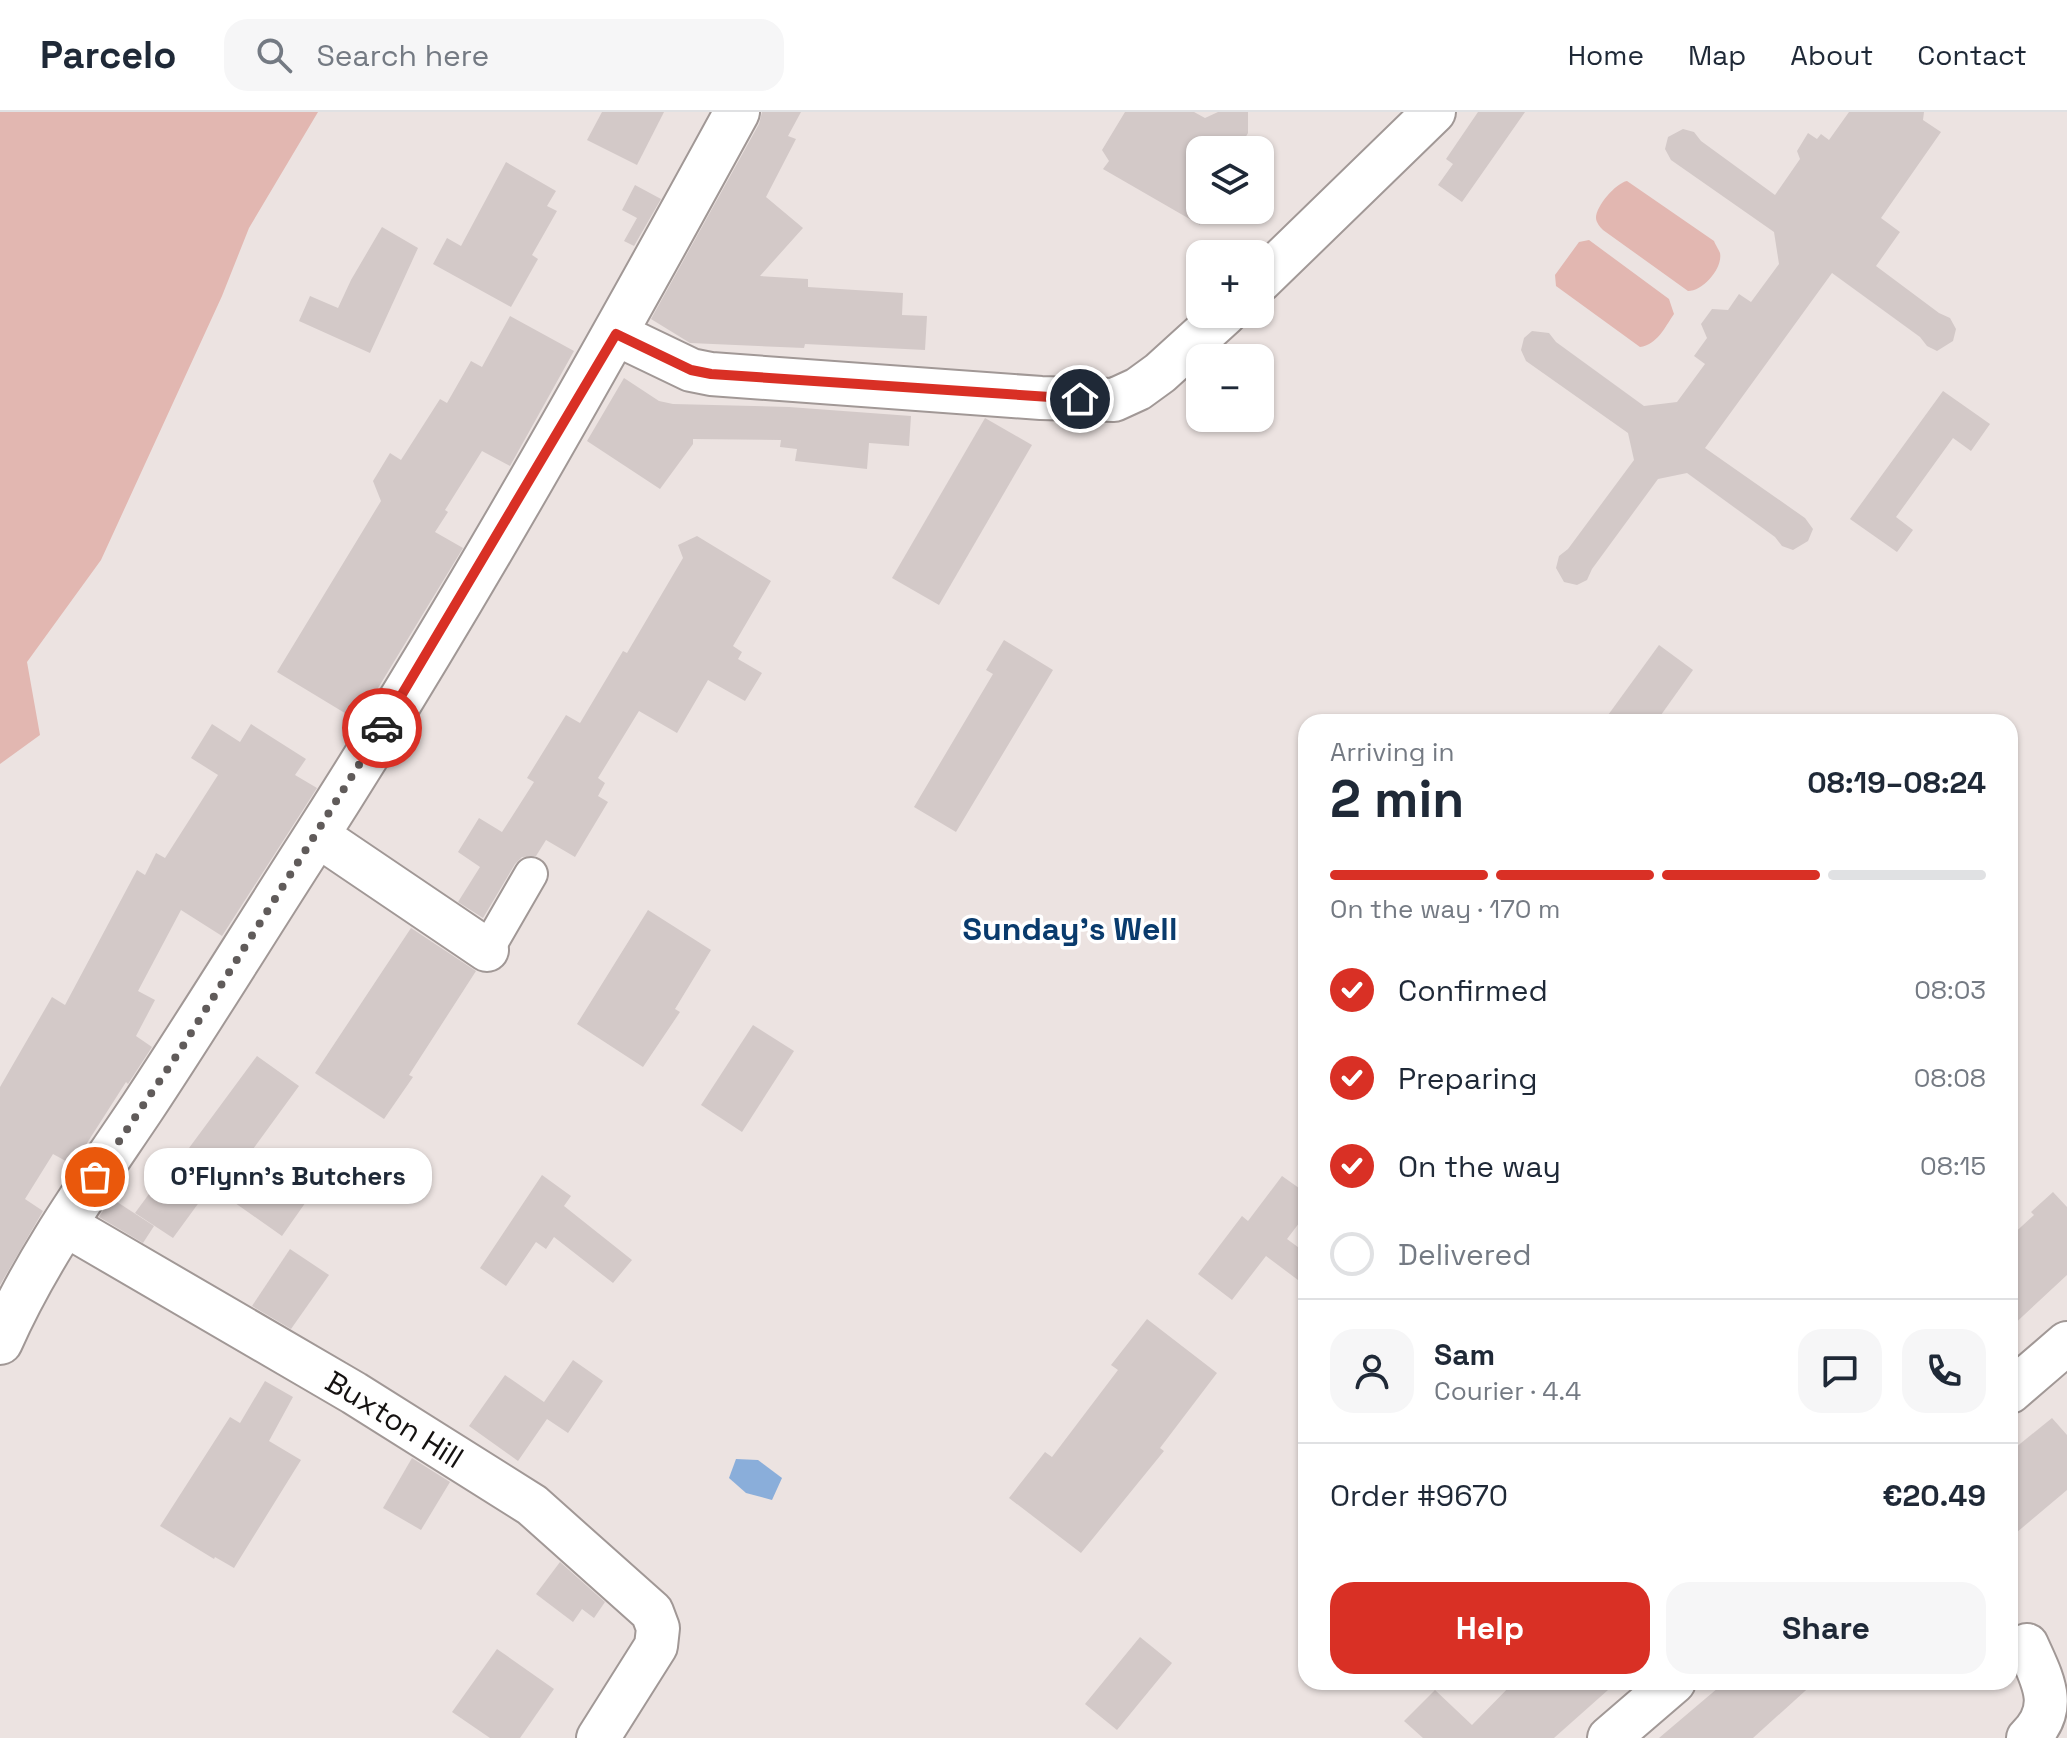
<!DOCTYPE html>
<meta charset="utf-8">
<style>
:root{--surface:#fff;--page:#f6f6f7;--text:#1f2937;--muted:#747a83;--line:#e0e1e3;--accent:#d93025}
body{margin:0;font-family:"Space Grotesk",sans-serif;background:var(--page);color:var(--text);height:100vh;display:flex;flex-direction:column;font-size:30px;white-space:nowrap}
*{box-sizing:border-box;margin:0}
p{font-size:26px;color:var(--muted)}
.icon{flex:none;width:44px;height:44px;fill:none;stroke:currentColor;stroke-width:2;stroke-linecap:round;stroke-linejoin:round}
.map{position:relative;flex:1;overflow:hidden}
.drawer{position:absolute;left:1298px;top:602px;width:720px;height:976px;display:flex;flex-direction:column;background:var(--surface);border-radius:24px;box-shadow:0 2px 6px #0004}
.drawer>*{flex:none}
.fabs{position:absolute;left:1186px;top:24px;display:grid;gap:16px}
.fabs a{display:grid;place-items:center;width:88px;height:88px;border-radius:16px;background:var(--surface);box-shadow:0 2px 6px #0004;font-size:40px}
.pin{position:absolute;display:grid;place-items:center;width:68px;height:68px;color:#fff;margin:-34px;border:4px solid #fff;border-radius:50%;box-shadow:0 2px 8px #0007}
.courier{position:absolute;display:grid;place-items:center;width:80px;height:80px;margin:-40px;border:6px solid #d93025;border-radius:50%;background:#fff;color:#222;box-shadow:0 2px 10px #0007}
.bubble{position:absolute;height:56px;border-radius:24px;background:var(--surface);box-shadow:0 2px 6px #0004;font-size:26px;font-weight:700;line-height:56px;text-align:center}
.headline em{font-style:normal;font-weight:700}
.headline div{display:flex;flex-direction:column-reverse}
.headline{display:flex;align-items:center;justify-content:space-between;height:136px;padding:0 32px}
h1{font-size:52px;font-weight:700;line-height:60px}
.bar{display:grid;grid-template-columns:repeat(4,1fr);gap:12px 8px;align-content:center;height:96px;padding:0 32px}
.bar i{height:10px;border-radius:6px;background:var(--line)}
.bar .on{background:var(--accent)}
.bar p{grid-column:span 4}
.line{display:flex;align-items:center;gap:20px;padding:0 32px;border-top:2px solid var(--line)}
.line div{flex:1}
.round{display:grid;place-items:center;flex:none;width:84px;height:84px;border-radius:24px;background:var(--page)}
ol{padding:0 32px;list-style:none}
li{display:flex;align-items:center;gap:24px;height:88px}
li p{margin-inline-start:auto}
li .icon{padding:8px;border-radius:50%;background:var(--accent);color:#fff;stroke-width:4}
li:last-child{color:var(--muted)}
li i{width:44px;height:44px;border:4px solid var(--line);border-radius:50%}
.action{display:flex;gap:16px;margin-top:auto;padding:16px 32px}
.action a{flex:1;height:92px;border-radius:24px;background:var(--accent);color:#fff;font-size:32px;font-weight:700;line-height:92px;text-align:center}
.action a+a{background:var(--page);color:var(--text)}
header{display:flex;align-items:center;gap:48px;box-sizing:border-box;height:112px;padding:0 40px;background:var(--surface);border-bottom:2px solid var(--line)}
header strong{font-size:38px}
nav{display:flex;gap:44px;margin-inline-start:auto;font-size:28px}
.search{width:560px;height:72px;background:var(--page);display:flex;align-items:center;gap:20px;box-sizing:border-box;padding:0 28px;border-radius:24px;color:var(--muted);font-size:30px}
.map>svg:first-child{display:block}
.green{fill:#e2b7b1}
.water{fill:#8aaeda}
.building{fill:#d3c9c8}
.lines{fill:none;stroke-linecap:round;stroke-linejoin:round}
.pedestrian-casing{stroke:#a19896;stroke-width:36}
.minor-casing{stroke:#a19896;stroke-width:46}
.secondary-casing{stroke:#a19896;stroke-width:48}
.pedestrian{stroke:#fff;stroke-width:32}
.minor{stroke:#fff;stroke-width:42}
.secondary{stroke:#fff;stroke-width:44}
.done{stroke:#605b5a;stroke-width:8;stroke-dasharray:0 14.4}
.route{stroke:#d93025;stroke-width:10}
.labels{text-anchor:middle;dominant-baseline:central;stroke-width:7;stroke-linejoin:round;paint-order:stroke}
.street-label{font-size:30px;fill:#151211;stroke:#fff}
.neighbourhood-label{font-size:32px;font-weight:bold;fill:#093b6d;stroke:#fff}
</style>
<header>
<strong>Parcelo</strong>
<div class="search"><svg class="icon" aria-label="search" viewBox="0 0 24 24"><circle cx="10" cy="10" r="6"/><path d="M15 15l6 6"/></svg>Search here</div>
<nav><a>Home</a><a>Map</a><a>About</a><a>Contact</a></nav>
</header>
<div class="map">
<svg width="2067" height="1626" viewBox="0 0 2067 1626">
<rect width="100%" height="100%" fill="#ece3e1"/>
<!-- green -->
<g class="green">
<polygon points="0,0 318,0 249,116 222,184 101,448 27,550 40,623 0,652"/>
<path d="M 1627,69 L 1714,129 C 1715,132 1719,138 1720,141 C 1723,156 1703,179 1688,179 L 1603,118 C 1600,115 1596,110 1596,106 C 1596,94 1616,71 1627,69 Z"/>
<path d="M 1589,128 L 1669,187 L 1674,202 C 1665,215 1657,233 1640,235 L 1556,174 L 1555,163 L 1579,130 Z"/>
</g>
<!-- water -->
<polygon class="water" points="736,1347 758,1348 782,1366 772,1388 746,1381 729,1366"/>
<!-- building -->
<g class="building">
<polygon points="602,0 664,0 637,53 587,28"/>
<polygon points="762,0 801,0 788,24 796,27 766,85 803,116 760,164 808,167 808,175 903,181 902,203 927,204 925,238 805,232 804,236 690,231 651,207 759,12"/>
<polygon points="1125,0 1194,0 1205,6 1218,0 1248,0 1248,21 1238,38 1200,38 1200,113 1103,57 1109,49 1102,38"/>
<polygon points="1478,0 1525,0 1462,90 1438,73 1453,52 1446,47"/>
<polygon points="1849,0 1924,0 1923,8 1941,20 1881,106 1900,120 1876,154 1939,201 1950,206 1956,217 1953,229 1937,239 1927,234 1920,225 1832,161 1705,336 1805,406 1813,417 1808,429 1793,438 1782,434 1775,425 1687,361 1658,367 1592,457 1587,468 1577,473 1564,470 1556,456 1559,444 1568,437 1634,348 1628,321 1526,249 1521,238 1524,226 1532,219 1549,221 1556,230 1644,294 1677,290 1705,252 1694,244 1707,226 1701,212 1712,197 1728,198 1739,182 1751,190 1779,152 1774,120 1671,48 1665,37 1668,25 1683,17 1694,20 1701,29 1775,83 1800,47 1797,39 1808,21 1817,27 1821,22 1829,28"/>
<polygon points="506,50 556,79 547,94 557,99 532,143 538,147 511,195 433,152 447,126 461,134"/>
<polygon points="635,73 661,87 634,134 624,129 637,106 622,98"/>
<polygon points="382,115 418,136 370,241 299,209 310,184 338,196 351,168"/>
<polygon points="510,204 574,239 510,354 482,339 445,398 448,400 435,420 463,436 358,609 277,560 381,389 373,369 390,341 401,348 440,287 447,291 471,249 482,255"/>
<polygon points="624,266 659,289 673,292 789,295 911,304 909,334 869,331 867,357 795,349 797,337 780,335 781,328 693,327 693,332 660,377 587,329"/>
<polygon points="1943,279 1990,312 1971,339 1953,326 1896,405 1913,418 1897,440 1850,407"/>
<polygon points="985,306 1032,333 939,493 892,466"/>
<polygon points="697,424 771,469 733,534 742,540 738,547 762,561 745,589 708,568 677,621 639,599 598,666 605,671 598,684 608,690 575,745 546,728 536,744 522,745 515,752 483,806 458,790 480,755 458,740 479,706 502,720 534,670 527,666 566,603 580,611 623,539 627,541 683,446 678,433"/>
<polygon points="1004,528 1053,558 956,720 914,695 993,562 986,558"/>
<polygon points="1659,533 1693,558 1656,610 1603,610"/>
<polygon points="212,612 240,630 251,612 306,647 295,663 317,676 222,824 181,798 138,879 155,888 136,924 152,935 128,972 126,970 73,1053 53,1042 25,1087 43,1099 0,1173 0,975 52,885 65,893 137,758 145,763 156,741 165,746 218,663 191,646"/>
<polygon points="648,798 711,838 675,897 680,900 643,955 577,912"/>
<polygon points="411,816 476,859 409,963 413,965 384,1007 315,961"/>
<polygon points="753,913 794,939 742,1020 701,993"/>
<polygon points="257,944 299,974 248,1044 308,1087 282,1124 211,1074 173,1126 135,1101 171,1052 175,1055"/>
<polygon points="542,1063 571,1084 564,1094 632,1148 613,1171 554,1125 546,1137 536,1130 506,1174 480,1156"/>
<polygon points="1282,1064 1306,1081 1306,1102 1287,1127 1306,1141 1306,1174 1266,1144 1232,1188 1198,1162 1242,1104 1248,1109"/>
<polygon points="2053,1080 2067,1095 2067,1163 2010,1216 2010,1125 2034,1103 2031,1100"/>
<polygon points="111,1086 154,1114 143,1131 99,1105"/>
<polygon points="290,1137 329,1163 291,1217 252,1194"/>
<polygon points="1147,1207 1217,1261 1160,1336 1164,1339 1081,1441 1009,1386 1045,1340 1052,1345 1118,1258 1111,1253"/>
<polygon points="573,1248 603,1269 568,1321 547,1307 518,1349 469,1314 505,1263 544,1290"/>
<polygon points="265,1269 293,1285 269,1329 301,1348 234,1456 215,1445 214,1447 160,1414 230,1305 240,1311"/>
<polygon points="2052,1306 2067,1323 2067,1378 2010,1426 2010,1340"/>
<polygon points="412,1346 450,1370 421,1418 383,1396"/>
<polygon points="560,1450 605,1490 594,1506 582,1497 573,1510 536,1482"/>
<polygon points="1140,1525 1172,1551 1117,1618 1085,1592"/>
<polygon points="497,1537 554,1577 520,1626 490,1626 452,1600"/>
<polygon points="1514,1570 1617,1570 1554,1626 1423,1626 1404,1609 1435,1578 1472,1613"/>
<polygon points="1725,1570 1815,1570 1753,1626 1659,1626"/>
</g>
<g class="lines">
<!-- pedestrian casing -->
<g class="pedestrian-casing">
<polyline id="pedestrian" points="487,838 531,762"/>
</g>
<!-- minor casing -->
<g class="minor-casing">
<g id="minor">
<polyline points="1260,169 1434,0"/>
<polyline points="616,222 691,258 711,262 1041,286 1114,288 1138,277 1160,261 1225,202"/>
<polyline points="317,723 487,838"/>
<path id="s1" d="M 64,1112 L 354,1281 L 532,1393 L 652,1500 L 658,1516 L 656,1534 L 598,1626"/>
<polyline points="2010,1280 2067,1231"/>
<path d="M 2027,1533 C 2042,1567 2060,1596 2028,1626"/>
<polyline points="1609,1626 1674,1570"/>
</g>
</g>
<!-- secondary casing -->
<g class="secondary-casing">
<path id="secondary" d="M 0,1230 C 37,1146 91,1072 142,996 C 199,910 253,822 309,735 C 462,496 601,249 737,0"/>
</g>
<!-- pedestrian -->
<use href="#pedestrian" class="pedestrian"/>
<!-- minor -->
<use href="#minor" class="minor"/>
<!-- secondary -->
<use href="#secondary" class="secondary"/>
</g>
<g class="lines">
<!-- done -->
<polyline class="done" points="95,1065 181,937 382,616"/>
<!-- route -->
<polyline class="route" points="382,616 616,222 691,258 711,262 1080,287"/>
</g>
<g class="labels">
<!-- street labels -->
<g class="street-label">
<text stroke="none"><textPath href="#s1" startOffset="384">Buxton Hill</textPath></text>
</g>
<!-- neighbourhood labels -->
<g class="neighbourhood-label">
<text x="1070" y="817">Sunday's Well</text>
</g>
</g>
</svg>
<div class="fabs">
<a><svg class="icon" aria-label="layers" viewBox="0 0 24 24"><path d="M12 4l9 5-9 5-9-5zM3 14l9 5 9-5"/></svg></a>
<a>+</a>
<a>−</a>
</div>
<div class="pin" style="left:95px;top:1065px;background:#ea580c"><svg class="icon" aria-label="bag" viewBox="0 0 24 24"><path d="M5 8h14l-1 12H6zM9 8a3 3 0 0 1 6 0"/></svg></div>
<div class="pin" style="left:1080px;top:287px;background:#1f2937"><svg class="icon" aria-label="home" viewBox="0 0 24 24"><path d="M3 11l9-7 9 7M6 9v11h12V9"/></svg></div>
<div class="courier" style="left:382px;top:616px"><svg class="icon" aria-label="car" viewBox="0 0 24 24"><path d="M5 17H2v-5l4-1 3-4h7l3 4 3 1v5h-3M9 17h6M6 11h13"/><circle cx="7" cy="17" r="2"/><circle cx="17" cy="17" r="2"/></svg></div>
<div class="bubble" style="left:144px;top:1036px;width:288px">O'Flynn's Butchers</div>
<section class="drawer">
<div class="headline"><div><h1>2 min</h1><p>Arriving in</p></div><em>08:19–08:24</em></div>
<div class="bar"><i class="on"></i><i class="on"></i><i class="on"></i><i></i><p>On the way · 170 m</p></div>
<ol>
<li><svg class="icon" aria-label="check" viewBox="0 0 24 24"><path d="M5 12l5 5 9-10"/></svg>Confirmed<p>08:03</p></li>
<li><svg class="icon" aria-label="check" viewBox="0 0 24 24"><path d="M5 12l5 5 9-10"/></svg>Preparing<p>08:08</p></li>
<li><svg class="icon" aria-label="check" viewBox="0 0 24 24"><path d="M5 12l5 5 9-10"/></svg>On the way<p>08:15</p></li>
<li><i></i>Delivered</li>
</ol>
<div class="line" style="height:144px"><a class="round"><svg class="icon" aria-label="person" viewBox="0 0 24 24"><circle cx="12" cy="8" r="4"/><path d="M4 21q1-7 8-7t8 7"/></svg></a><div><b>Sam</b><p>Courier · 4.4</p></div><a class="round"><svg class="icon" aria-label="chat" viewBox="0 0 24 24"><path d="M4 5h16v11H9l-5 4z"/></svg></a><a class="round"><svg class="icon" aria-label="phone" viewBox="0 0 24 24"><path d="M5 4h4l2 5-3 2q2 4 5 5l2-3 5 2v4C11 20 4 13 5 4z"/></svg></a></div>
<div class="line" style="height:104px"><div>Order #9670</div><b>€20.49</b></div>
<div class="action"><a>Help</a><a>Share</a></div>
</section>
</div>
